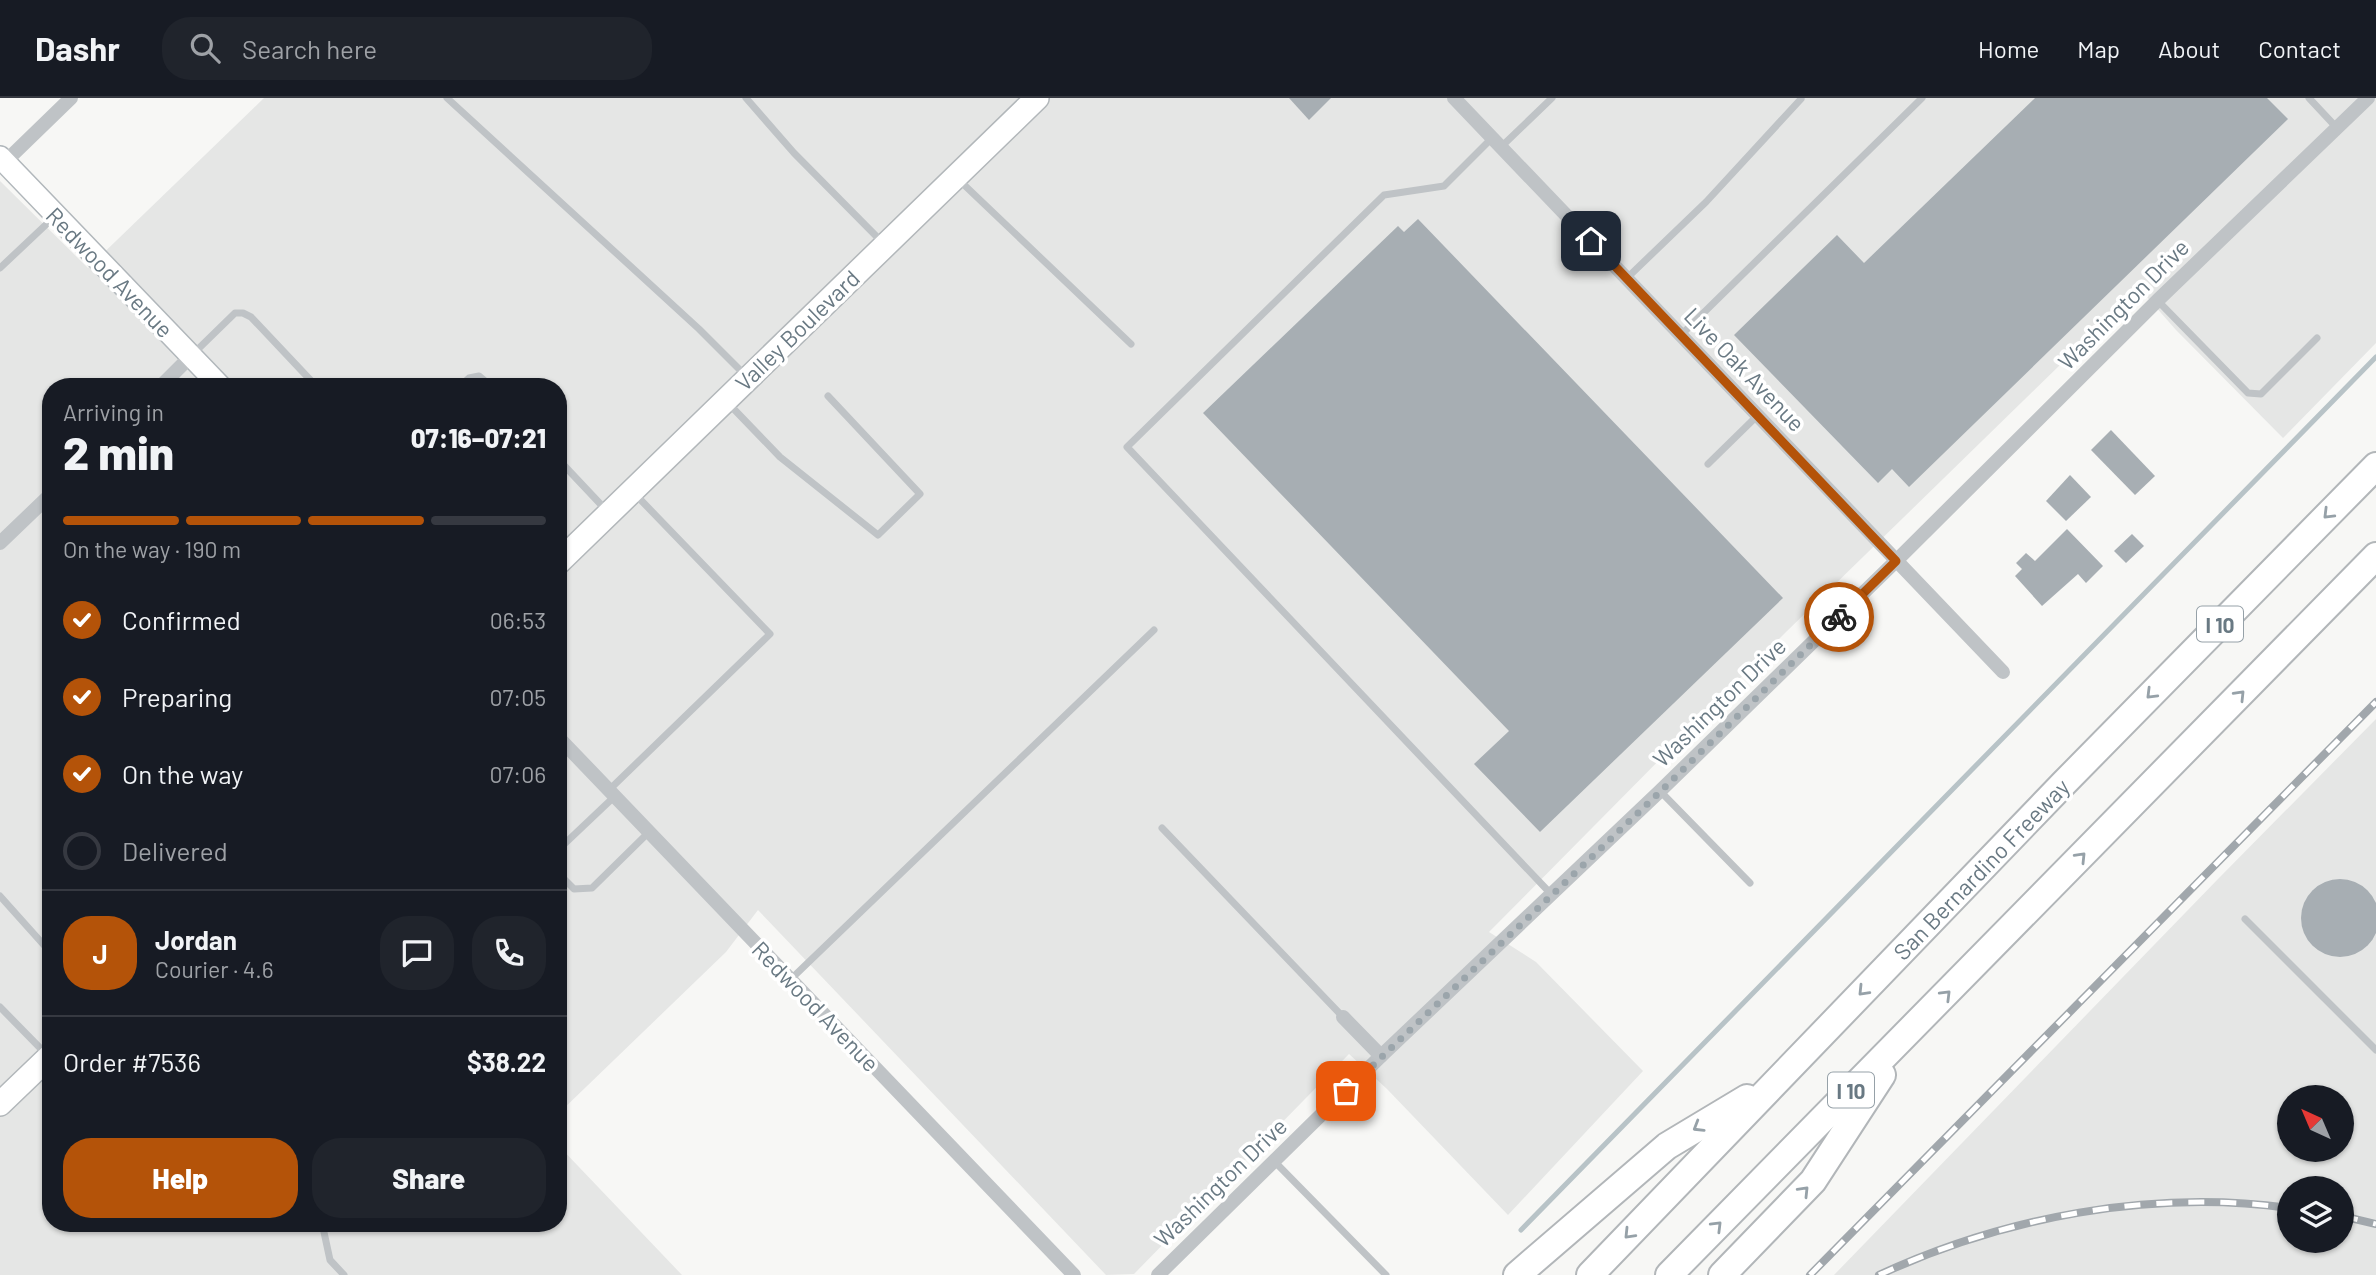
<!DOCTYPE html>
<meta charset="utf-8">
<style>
:root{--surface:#171b24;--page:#20242c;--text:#f1f3f6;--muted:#9ea1a6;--line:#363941;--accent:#b45309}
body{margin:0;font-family:Barlow,sans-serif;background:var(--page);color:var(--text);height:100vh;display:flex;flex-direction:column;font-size:26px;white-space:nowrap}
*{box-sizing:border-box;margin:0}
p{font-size:23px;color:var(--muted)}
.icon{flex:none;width:38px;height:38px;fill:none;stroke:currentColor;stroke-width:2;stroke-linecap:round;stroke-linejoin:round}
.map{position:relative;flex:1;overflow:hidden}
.side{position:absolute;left:42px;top:280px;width:525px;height:854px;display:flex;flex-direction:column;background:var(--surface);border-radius:28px;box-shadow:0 2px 5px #0004}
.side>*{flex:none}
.needle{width:46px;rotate:316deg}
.fabs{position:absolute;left:2277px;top:987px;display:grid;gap:14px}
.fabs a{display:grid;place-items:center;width:77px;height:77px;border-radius:50%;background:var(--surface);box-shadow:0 2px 5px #0004;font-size:35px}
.pin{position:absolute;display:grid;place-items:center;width:60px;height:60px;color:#fff;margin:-30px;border-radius:14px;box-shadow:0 4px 10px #0006}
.courier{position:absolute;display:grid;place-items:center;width:70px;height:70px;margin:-35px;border:5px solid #b45309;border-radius:50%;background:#fff;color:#222;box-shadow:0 2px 9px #0007}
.head em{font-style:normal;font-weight:800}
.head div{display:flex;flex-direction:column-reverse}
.head{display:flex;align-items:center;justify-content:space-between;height:119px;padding:0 21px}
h1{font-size:46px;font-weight:800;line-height:52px}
.bar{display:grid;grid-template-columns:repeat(4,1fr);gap:10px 7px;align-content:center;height:84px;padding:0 21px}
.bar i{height:9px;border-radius:5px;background:var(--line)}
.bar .active{background:var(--accent)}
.bar p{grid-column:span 4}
.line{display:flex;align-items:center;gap:18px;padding:0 21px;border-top:2px solid var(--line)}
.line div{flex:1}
.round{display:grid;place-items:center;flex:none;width:74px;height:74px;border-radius:28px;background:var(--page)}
ol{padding:0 21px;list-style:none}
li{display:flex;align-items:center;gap:21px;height:77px}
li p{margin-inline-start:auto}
li .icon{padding:7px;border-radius:50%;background:var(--accent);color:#fff;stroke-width:4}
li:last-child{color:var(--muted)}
li i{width:38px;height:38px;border:4px solid var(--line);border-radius:50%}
.button{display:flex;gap:14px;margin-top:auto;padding:14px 21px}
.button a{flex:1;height:80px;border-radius:28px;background:var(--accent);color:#fff;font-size:28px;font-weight:800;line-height:80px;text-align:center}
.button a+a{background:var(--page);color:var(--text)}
header{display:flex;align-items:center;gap:42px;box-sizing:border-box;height:98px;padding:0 35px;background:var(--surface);border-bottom:2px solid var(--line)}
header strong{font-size:33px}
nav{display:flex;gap:38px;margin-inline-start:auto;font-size:24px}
.search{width:490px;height:63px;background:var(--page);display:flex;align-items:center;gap:18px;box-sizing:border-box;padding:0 24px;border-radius:28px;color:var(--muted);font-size:26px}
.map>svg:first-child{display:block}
.built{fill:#e5e6e5;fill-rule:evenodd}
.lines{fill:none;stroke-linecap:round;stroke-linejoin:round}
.stream{stroke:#b8c3c7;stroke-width:5}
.building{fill:#a7aeb3}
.secondary-casing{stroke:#b1b7bb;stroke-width:24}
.primary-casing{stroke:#b2b7ba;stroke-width:26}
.highway-casing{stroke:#b2b6b9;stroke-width:30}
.lane{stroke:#bfc3c6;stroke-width:7}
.street{stroke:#bfc3c6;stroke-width:14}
.secondary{stroke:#fff;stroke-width:21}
.primary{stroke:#fff;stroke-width:23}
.highway{stroke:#fff;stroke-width:26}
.rail-casing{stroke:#a1a7ac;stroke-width:8}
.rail{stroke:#fff;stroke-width:5;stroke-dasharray:16;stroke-linecap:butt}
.oneway{stroke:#96a1a8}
.done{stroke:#9ba5ab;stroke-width:7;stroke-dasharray:0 12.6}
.route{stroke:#b45309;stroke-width:9}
.labels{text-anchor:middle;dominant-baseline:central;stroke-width:7;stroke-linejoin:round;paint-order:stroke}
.shield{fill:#fff;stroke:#96a1a8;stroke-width:2}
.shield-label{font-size:21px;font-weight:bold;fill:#697983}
.street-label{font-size:23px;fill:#697983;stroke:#fff}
</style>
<header>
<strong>Dashr</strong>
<div class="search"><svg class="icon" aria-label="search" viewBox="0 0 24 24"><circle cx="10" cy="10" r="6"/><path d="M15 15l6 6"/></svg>Search here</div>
<nav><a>Home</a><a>Map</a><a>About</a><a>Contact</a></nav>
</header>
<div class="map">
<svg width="2376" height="1177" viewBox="0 0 2376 1177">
<rect width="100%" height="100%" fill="#f7f7f5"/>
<!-- built -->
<g class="built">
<polygon points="264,0 2376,0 2376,245 2283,340 2176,232 2139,190 1786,534 1489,834 1536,864 1643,973 1508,1117 1387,991 1349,956 1134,1176 1106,1177 758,812 726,854 558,1016 558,289 51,289 51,1125 558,1125 558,1047 682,1177 0,1177 0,83 88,170"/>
<path d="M 2376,621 L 2376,1177 L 1834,1177 L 2218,781 ZM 2289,999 L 2342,999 L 2342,1052 L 2289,1052 ZM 2289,1090 L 2342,1090 L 2342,1143 L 2289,1143 Z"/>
</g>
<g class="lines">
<!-- stream -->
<polyline class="stream" points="1521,1132 2376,259"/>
</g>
<!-- building -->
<g class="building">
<polygon points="1289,0 1331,0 1309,22"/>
<polygon points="2035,0 2267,0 2288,21 1909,389 1892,371 1878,385 1734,237 1837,137 1864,165"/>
<polygon points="1418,121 1783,500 1540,734 1474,666 1509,633 1203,315 1398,128 1404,134"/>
<polygon points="2111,332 2155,378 2135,397 2091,352"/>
<polygon points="2070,377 2091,399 2066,423 2046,403"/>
<polygon points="2067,431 2103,468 2086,485 2078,476 2042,508 2015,478 2022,471 2016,465 2026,455 2035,463"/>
<polygon points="2132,436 2144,448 2126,465 2114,453"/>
<circle cx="2340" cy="820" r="39"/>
</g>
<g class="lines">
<!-- secondary casing -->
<g class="secondary-casing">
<polyline id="secondary" points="0,59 221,289"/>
</g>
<!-- primary casing -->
<g class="primary-casing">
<g id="primary">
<polyline points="558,465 1037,0"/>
<polyline points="0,1006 51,957"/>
</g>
</g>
<!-- highway casing -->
<g class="highway-casing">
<g id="highway">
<polyline points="1517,1177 1667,1048 1747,1000"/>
<polyline points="1590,1177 2064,685 2376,368"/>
<polyline points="1669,1177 2376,458"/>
<polyline points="1722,1177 1813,1083 1882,977"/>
</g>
</g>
<!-- lane -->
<g class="lane">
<polyline points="447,0 699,231 745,277"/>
<polyline points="746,0 794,55 882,144"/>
<polyline points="2309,0 2337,30"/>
<polyline points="1492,40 1444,88 1384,97 1127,349 1552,797"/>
<polyline points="1501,49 1552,0"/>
<polyline points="959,82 1131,246"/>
<polyline points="0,170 53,120"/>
<polyline points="1627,180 1706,104 1801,1"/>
<polyline points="2158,203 2248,295 2261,296 2317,240"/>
<polyline points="1681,237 1922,0"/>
<polyline points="194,255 235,215 243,215 251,219 317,289"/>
<polyline points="459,289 469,280 479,278 492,289"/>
<polyline points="728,305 780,359 878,437 920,396 828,298"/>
<polyline points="558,361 606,412"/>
<polyline points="1708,366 1757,318"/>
<polyline points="609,692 770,536 635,396"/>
<polyline points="1660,693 1750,785"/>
<polyline points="1162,730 1343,919"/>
<polyline points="558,752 615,698"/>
<polyline points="558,775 574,791 592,790 649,734"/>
<polyline points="0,798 51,855"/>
<polyline points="2245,821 2376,952"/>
<polyline points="791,881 1154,532"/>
<polyline points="0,909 46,956"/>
<polyline points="1274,1063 1386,1177"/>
<polyline points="322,1125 330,1162 344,1177"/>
</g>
<!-- street -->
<g class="street">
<polyline points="1454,0 2003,574"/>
<polyline points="5,64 71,0"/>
<polyline points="160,289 191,258"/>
<polyline points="0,445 51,396"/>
<polyline points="558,639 1074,1177"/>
<polyline points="1343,919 1381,958"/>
<polyline points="1158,1177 1381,958 1660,693 1896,463 2158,202 2368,0"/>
</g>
<!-- secondary -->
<use href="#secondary" class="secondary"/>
<!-- primary -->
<use href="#primary" class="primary"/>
<!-- highway -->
<use href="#highway" class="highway"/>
<!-- rail casing -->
<g class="rail-casing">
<g id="rail">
<polyline points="2342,1118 2376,1126"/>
<polyline points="1810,1177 2376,604"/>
<path d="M 1879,1177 C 2004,1119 2151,1091 2289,1110"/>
</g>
</g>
<!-- rail -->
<use href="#rail" class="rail"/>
</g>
<!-- one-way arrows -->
<defs><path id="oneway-chevron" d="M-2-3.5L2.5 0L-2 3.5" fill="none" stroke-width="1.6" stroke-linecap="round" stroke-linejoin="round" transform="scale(1.75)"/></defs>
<g class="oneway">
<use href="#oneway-chevron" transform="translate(2328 416) rotate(135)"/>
<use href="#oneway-chevron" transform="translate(2151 596) rotate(135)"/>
<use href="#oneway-chevron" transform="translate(2240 597) rotate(-46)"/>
<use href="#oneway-chevron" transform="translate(2081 759) rotate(-46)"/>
<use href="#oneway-chevron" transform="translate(1863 893) rotate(134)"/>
<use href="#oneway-chevron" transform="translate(1946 897) rotate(-45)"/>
<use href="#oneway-chevron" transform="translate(1698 1029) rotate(149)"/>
<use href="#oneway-chevron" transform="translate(1804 1093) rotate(-46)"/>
<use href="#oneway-chevron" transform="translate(1717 1128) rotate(-45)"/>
<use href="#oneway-chevron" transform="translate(1629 1136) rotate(134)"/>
</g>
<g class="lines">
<!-- done -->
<polyline class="done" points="1346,993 1661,693 1839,519"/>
<!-- route -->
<polyline class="route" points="1591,143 1896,463 1839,519"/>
</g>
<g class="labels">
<!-- shield labels -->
<g class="shield">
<rect x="2197" y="508.5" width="46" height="35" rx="5"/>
<rect x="1828" y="974.5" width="46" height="35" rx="5"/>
</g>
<g class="shield-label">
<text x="2220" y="526">I 10</text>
<text x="1851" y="992">I 10</text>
</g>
<!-- street labels -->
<g class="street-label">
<text transform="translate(110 174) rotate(46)">Redwood Avenue</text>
<text transform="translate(2123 206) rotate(-45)">Washington Drive</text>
<text transform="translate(797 232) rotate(-44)">Valley Boulevard</text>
<text transform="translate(1745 271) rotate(46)">Live Oak Avenue</text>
<text transform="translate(1719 604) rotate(-44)">Washington Drive</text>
<text transform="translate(1981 771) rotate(-46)">San Bernardino Freeway</text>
<text transform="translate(816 908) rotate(46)">Redwood Avenue</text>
<text transform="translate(1220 1084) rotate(-44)">Washington Drive</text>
</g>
</g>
</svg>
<div class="fabs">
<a><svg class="needle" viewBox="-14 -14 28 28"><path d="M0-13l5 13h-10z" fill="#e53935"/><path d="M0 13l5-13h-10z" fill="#9ea1a6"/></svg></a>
<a><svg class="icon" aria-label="layers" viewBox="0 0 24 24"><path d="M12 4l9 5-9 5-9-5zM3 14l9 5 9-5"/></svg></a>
</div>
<div class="pin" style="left:1346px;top:993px;background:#ea580c"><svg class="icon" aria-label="bag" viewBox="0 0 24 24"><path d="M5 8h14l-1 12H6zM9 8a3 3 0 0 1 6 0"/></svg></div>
<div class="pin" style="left:1591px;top:143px;background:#1f2937"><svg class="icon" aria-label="home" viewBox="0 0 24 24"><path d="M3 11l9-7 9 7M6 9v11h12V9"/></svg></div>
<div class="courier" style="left:1839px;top:519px"><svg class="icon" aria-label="bike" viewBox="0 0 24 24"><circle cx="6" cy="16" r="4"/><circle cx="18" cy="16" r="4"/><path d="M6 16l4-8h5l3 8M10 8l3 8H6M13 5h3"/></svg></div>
<section class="side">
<div class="head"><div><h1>2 min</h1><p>Arriving in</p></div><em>07:16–07:21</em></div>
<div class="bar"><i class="active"></i><i class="active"></i><i class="active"></i><i></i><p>On the way · 190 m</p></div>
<ol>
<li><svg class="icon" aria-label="check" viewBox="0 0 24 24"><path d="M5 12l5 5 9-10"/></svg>Confirmed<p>06:53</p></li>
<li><svg class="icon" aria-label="check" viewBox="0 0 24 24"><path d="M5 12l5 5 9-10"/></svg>Preparing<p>07:05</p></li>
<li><svg class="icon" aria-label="check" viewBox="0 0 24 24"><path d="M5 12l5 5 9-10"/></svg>On the way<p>07:06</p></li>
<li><i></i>Delivered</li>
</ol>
<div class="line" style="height:126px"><b class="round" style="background:var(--accent);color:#fff">J</b><div><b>Jordan</b><p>Courier · 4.6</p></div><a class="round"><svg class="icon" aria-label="chat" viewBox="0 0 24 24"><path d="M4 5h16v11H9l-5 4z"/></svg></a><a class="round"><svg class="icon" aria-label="phone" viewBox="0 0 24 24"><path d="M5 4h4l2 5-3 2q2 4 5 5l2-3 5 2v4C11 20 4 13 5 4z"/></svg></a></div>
<div class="line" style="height:91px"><div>Order #7536</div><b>$38.22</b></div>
<div class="button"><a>Help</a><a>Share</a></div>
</section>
</div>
